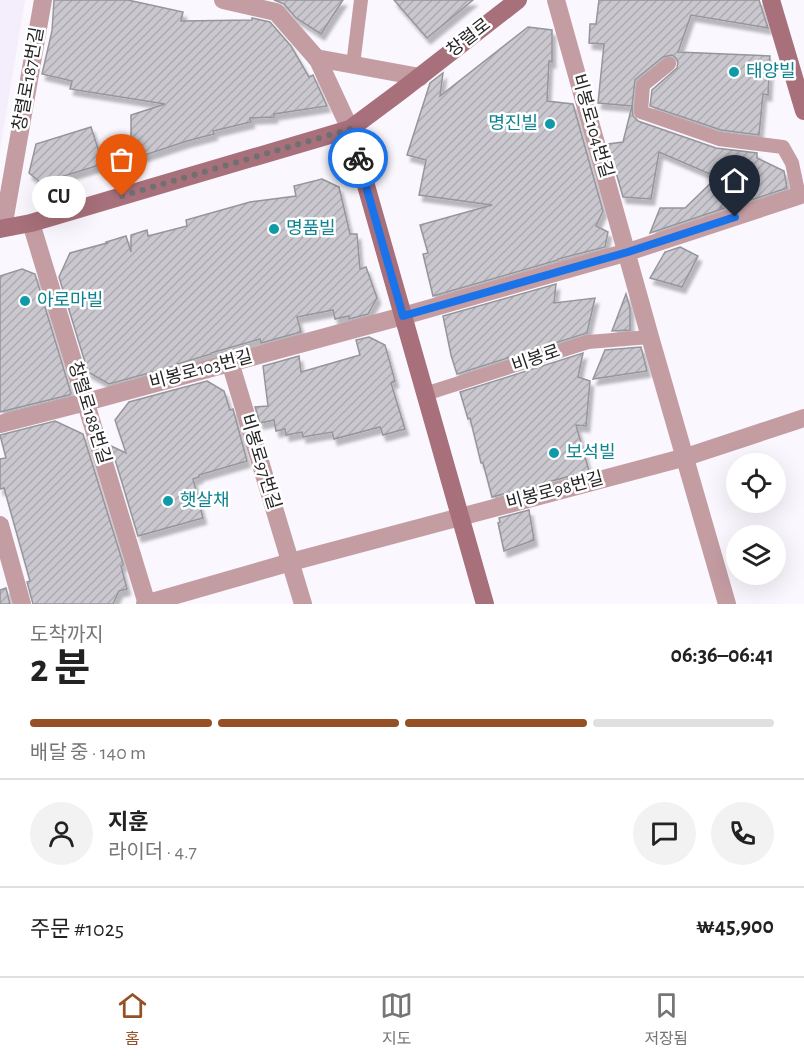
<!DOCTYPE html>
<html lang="ko">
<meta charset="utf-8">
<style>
:root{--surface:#fff;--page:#f2f2f2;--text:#222;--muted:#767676;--line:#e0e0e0;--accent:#955025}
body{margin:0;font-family:"Alegreya Sans","Noto Sans KR",sans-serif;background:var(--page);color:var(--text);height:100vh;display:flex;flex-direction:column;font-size:22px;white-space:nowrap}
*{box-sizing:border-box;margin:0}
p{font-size:20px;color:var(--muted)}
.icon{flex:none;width:33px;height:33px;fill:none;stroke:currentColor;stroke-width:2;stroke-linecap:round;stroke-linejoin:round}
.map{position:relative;height:604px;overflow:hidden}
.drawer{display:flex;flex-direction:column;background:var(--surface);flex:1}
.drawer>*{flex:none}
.buttons{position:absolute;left:726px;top:453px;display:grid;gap:12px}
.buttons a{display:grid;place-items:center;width:60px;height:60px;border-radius:50%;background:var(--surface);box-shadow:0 6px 24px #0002;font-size:30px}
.pin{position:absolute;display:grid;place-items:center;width:51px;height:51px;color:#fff;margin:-62px -26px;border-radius:50% 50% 50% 0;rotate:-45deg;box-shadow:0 0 6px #0007}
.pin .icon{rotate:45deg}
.courier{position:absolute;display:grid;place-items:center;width:60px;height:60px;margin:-30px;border:4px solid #1a73e8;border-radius:50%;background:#fff;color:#222;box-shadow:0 2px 8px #0007}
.bubble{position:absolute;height:42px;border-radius:21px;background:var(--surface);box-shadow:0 6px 24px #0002;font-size:20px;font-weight:700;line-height:42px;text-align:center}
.summary em{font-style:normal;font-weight:700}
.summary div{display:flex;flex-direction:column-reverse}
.summary{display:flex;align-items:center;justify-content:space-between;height:102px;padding:0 30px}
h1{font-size:39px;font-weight:700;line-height:45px}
.bar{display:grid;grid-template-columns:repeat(4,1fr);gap:9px 6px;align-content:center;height:72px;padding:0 30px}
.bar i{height:8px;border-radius:4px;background:var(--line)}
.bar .current{background:var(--accent)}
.bar p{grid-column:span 4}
.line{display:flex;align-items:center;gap:15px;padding:0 30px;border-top:2px solid var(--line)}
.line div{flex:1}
.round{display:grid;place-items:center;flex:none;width:63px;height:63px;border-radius:32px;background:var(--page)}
.dock{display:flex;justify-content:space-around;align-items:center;height:84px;border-top:2px solid var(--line);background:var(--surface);font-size:16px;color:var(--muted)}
.dock a{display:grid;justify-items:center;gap:3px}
.dock .current{color:var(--accent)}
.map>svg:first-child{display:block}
.built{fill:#f3edfc}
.building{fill:url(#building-hatch);stroke:#97959c;stroke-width:1.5;filter:url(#shadow)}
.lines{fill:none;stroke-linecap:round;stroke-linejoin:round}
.lane{stroke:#c49da3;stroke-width:14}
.street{stroke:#c49da3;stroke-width:18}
.secondary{stroke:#a7707a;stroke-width:18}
.done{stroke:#706f72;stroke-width:6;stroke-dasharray:0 10.8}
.route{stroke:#1a73e8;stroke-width:8}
.culture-dot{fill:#0f9aa8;stroke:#fff;stroke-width:2}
.labels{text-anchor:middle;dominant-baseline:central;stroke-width:5;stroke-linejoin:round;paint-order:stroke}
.street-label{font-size:18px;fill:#262527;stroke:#fff}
.culture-label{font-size:18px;fill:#0d838f;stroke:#fff;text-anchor:start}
</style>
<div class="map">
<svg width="804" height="604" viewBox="0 0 804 604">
<defs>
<pattern id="building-hatch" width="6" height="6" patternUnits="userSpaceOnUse" patternTransform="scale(1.5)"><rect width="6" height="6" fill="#cac7cf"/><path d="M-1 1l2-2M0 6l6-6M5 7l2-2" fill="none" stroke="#adabb2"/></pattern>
<filter id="shadow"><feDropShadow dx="3.5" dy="6" stdDeviation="1.5" flood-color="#0004"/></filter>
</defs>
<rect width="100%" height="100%" fill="#faf8fe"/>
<!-- built -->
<polygon class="built" points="0,0 25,0 0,150"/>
<!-- building -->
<g class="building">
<polygon points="54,0 128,0 183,12 181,21 252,20 252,18 270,22 291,46 309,77 313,75 327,106 274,114 274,117 250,118 251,122 213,131 214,134 187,141 139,157 131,151 131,115 165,104 70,89 72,81 42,74 52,31"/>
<polygon points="274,0 343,0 321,34 296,18 284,4"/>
<polygon points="394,0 473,0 427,38"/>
<polygon points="599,0 759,0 768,28 691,15 678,52 770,56 768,95 763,94 759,135 721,130 650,106 652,90 677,68 678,62 676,58 672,55 663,57 635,80 632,106 598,103 604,44 589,43 590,24 596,24"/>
<polygon points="528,27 552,30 552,62 549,61 547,101 573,104 603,211 596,226 608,232 605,247 558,259 558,260 433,296 423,254 428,253 420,225 492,205 419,195 426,160 407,155 430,83 443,73 440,96"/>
<polygon points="632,106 633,116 638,121 716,148 757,153 757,158 784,171 787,188 751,200 723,204 720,208 725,208 650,233 660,208 685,208 717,177 659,152 651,199 623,197 608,144 623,142"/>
<polygon points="91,127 103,164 41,183 29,173 36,144"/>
<polygon points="322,179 339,187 350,234 357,234 360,269 366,267 377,298 368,314 349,319 349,316 335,319 333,310 297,317 301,332 261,343 260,339 211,353 211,354 177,364 178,365 109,384 88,372 59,277 70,253 107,243 106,242 126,236 131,252 131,235 147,230 148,236 187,226 186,220 250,202 296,196 294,186"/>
<polygon points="680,247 698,256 682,287 650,278 665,252"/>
<polygon points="22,269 35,274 71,393 69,395 0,412 0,276"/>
<polygon points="556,284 554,303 595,298 587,333 457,374 451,355 443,316"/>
<polygon points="626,294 630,308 630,330 612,331"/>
<polygon points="369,337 385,345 395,381 391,383 405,429 383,435 380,427 334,439 332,432 303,437 302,432 286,435 285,429 276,431 274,420 260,423 255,407 268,406 263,366 299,356 301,372 360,355 356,340"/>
<polygon points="641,347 647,371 593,379 605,350"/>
<polygon points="583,353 578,377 590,381 586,426 576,425 589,471 492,497 483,463 481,463 470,418 468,419 460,392"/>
<polygon points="207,381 224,391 230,410 233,409 247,461 199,475 199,477 193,479 203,518 138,536 111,446 126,453 115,420 129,402"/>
<polygon points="55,421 83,434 123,563 123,565 121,566 127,589 119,591 113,604 33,604 27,582 30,581 4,488 0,489 0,459 6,458 0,435"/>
<polygon points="529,510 534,540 504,551 498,523 500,522 499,518"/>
<polygon points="6,588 10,604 0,604 0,590"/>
</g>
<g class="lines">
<!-- lane -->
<g class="lane">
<polyline points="669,64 643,85 641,112 719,139 783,147 792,163 799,196"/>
<polyline points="353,65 361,0"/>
<polyline points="425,394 588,342 650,337"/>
</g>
<!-- street -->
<g class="street">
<polyline points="223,0 276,12 318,60 350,129"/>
<polyline points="556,0 650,337 727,604"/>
<polyline points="316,58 420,77"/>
<polyline points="31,223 147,604"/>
<polyline points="3,228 43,0"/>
<polyline points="230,362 303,604"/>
<polyline points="0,424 86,402 403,316 628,252 804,194"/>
<polyline points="0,525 22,604"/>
<polyline points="145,604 291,562 686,457 804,418"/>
</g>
<!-- secondary -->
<g class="secondary">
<polyline points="771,0 804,111"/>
<polyline points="350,129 485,604"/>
<polyline points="0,229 31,223 350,129 401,91 518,0"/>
</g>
</g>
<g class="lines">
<!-- done -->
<polyline class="done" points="122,196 350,129 358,158"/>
<!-- route -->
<polyline class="route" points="358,158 403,316 628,252 735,217"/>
</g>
<!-- markers -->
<g class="culture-dot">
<circle cx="734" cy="72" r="6"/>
<circle cx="550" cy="124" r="6"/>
<circle cx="274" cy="229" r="6"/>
<circle cx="25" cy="301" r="6"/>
<circle cx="554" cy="453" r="6"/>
<circle cx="168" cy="501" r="6"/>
</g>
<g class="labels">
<!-- street labels -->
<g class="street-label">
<text transform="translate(469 38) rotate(-38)">창렬로</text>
<text transform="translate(29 79) rotate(-80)">창렬로187번길</text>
<text transform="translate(592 126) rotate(74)">비봉로104번길</text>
<text transform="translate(536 359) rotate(-19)">비봉로</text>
<text transform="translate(201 370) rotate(-15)">비봉로103번길</text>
<text transform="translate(89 413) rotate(73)">창렬로188번길</text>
<text transform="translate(260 462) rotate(73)">비봉로97번길</text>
<text transform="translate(555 491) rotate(-15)">비봉로98번길</text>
</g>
<!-- culture labels -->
<g class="culture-label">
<text x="746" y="72">태양빌</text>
<text x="538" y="124" text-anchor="end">명진빌</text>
<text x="286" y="229">명품빌</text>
<text x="37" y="301">아로마빌</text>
<text x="566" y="453">보석빌</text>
<text x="180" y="501">햇살채</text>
</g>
</g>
</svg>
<div class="buttons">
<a><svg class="icon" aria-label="locate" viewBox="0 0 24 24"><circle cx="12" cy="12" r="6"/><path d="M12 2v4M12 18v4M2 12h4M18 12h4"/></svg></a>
<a><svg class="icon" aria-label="layers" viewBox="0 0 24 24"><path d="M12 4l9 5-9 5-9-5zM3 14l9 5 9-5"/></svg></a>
</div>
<div class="pin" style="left:122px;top:196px;background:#ea580c"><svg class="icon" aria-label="bag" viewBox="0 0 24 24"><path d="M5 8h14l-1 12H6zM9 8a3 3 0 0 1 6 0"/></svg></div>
<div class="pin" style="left:735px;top:217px;background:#1f2937"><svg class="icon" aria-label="home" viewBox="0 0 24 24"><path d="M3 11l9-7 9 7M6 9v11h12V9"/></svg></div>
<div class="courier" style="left:358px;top:158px"><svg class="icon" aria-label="bike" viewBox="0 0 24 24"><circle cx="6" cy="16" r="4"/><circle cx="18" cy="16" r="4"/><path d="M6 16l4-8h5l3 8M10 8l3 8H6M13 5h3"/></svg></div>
<div class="bubble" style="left:32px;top:176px;width:54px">CU</div>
</div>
<section class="drawer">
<div class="summary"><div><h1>2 분</h1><p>도착까지</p></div><em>06:36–06:41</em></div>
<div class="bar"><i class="current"></i><i class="current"></i><i class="current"></i><i></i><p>배달 중 · 140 m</p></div>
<div class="line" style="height:108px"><a class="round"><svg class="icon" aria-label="person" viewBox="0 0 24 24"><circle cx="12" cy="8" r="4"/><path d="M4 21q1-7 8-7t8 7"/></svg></a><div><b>지훈</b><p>라이더 · 4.7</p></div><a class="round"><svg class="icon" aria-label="chat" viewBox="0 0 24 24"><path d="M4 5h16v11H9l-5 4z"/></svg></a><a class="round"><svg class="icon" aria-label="phone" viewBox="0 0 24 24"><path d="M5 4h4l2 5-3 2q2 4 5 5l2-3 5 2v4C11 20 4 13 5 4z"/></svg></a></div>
<div class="line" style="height:78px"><div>주문 #1025</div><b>₩45,900</b></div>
</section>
<nav class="dock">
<a class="current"><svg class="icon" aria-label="home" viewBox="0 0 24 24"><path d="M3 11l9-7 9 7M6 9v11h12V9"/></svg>홈</a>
<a><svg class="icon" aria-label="map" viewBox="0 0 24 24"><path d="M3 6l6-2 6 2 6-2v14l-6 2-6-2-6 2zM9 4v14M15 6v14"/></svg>지도</a>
<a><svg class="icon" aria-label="saved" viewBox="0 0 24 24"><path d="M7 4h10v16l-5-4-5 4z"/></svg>저장됨</a>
</nav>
